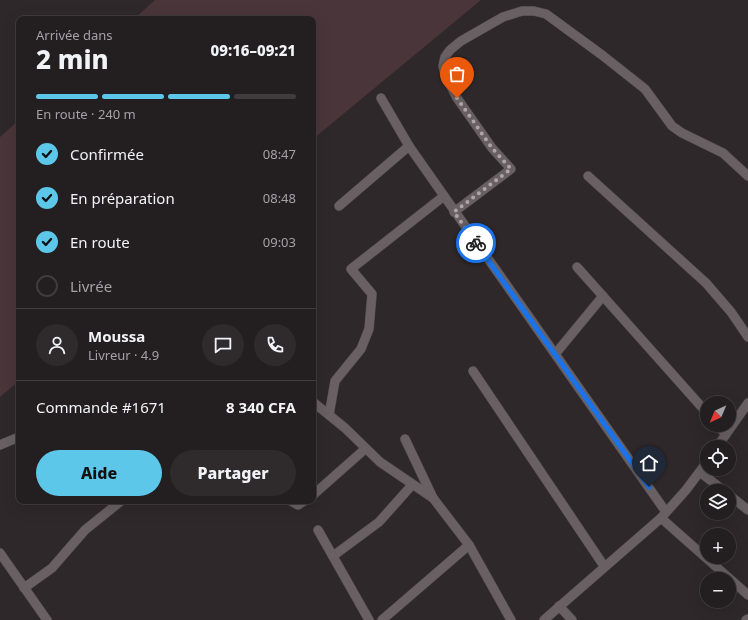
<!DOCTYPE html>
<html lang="fr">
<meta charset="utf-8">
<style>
:root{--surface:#231e20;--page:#2f2b2d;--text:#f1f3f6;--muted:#a3a2a5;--line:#403c3e;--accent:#5cc7e8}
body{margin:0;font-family:"Noto Sans",sans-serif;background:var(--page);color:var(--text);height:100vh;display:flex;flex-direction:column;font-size:15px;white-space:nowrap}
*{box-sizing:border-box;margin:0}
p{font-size:13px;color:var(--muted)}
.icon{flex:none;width:22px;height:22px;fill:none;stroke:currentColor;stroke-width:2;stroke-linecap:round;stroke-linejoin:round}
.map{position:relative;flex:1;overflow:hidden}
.sheet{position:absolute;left:16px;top:16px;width:300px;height:488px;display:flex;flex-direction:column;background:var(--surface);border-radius:8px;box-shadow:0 4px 16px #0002,0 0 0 1px var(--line)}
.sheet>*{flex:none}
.needle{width:26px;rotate:224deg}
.buttons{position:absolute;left:700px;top:396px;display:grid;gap:8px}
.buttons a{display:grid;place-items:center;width:36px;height:36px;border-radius:50%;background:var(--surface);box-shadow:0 4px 16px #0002,0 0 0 1px var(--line);font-size:20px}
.pin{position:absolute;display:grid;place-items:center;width:34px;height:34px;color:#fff;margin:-41px -17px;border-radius:50% 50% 50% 0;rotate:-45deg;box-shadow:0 0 4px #0007}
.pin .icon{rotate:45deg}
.courier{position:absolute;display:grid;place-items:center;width:40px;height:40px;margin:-20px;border:3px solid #1a73e8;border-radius:50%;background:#fff;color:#222;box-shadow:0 1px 5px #0007}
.summary em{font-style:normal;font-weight:800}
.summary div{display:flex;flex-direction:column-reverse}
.summary{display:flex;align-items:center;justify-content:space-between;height:68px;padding:0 20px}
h1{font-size:26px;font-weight:800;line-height:30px}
.bar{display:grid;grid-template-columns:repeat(4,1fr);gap:6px 4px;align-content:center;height:48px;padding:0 20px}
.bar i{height:5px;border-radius:3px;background:var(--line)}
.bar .current{background:var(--accent)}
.bar p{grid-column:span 4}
.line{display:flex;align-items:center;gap:10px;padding:0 20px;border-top:1px solid var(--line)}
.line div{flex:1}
.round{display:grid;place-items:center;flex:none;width:42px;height:42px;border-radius:21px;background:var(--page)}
ol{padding:0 20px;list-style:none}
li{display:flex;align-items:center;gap:12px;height:44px}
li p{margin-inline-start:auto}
li .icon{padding:4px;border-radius:50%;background:var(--accent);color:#111;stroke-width:4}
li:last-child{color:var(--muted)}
li i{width:22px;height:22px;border:2px solid var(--line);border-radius:50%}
.button{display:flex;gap:8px;margin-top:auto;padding:8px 20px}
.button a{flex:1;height:46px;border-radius:24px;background:var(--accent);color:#111;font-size:16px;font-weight:800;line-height:46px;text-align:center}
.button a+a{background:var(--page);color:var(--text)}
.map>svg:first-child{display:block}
.green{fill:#4a353b}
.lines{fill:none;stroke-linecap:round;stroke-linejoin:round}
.minor-casing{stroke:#4b4547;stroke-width:10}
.minor{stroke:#686063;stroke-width:9}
.done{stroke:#aca6a8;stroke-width:4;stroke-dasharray:0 7.2}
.route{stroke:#1a73e8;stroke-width:5}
</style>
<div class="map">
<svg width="748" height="620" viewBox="0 0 748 620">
<rect width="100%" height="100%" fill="#2f282a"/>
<!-- green -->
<g class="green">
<polygon points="155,0 481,0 313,139 313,19 134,19"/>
<polygon points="19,120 19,381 0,397 0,137"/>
</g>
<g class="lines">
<!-- minor casing -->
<g class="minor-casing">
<g id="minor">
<polyline points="381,98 409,146 666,512"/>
<polyline points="588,176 706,283 731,312 748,337"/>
<polyline points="339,206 409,146"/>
<polyline points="454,212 511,169 492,148 457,98 445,75 443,66 445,57 450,50 461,41 503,17 522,11 534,11 546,14 602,55 645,89 672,126 682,133 723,153 748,176"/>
<polyline points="577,267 707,413"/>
<polyline points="556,353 603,296"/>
<polyline points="473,371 604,566"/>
<polyline points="313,402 345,428 380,462 433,498"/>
<polyline points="329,415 335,381 361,349 369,329 372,294 351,269 444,196"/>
<polyline points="717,425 726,434"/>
<polyline points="405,439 433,498 469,545 511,620"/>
<polyline points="0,445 19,437"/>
<polyline points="717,447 748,403"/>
<polyline points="700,472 724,491"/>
<polyline points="313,495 365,449"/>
<polyline points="729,495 748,510"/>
<polyline points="291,501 298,505 304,501"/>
<polyline points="661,518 748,595"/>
<polyline points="318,530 369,620"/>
<polyline points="0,553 47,620"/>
<polyline points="333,556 379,522 412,485"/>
<polyline points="24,588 52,568 85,530 121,501"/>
<polyline points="559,606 572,620"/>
<polyline points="382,620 469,545"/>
<polyline points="544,620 661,518 686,490 707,462"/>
<polyline points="746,620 748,619"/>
</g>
</g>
<!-- minor -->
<use href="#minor" class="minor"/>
</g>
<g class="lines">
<!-- done -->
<polyline class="done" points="457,98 492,148 511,169 454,212 476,243"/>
<!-- route -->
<polyline class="route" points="476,243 649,487"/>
</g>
</svg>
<div class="buttons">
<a><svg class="needle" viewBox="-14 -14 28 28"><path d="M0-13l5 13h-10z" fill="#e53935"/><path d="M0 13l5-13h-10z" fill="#a3a2a5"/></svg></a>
<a><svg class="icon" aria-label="locate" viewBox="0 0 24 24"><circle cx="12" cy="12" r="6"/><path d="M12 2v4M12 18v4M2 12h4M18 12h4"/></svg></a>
<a><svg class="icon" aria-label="layers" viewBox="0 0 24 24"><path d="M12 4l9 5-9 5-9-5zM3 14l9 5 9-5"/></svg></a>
<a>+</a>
<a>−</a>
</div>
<div class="pin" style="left:457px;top:98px;background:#ea580c"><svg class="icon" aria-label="bag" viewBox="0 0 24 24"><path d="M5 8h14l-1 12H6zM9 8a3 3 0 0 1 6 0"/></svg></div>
<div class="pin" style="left:649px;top:487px;background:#1f2937"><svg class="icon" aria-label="home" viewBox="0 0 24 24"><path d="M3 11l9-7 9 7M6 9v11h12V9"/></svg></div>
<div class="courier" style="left:476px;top:243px"><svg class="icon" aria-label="bike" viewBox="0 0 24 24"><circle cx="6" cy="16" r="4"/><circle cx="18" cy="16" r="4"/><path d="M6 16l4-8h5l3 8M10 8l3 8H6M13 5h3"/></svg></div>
<section class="sheet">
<div class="summary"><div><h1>2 min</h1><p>Arrivée dans</p></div><em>09:16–09:21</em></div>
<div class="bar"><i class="current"></i><i class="current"></i><i class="current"></i><i></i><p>En route · 240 m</p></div>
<ol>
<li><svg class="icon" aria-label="check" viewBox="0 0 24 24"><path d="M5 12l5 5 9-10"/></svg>Confirmée<p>08:47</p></li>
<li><svg class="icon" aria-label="check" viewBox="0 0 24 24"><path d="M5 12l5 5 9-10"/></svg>En préparation<p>08:48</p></li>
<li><svg class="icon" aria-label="check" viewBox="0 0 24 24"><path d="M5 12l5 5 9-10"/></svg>En route<p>09:03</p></li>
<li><i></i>Livrée</li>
</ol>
<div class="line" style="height:72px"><a class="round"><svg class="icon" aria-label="person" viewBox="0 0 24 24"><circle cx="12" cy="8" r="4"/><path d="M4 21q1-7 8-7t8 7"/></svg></a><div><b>Moussa</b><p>Livreur · 4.9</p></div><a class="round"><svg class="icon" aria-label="chat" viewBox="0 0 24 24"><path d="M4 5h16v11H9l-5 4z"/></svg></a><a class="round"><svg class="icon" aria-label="phone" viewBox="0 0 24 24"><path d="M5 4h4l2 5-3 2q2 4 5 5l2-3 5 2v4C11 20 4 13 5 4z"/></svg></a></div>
<div class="line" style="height:52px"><div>Commande #1671</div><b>8 340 CFA</b></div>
<div class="button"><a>Aide</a><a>Partager</a></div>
</section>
</div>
